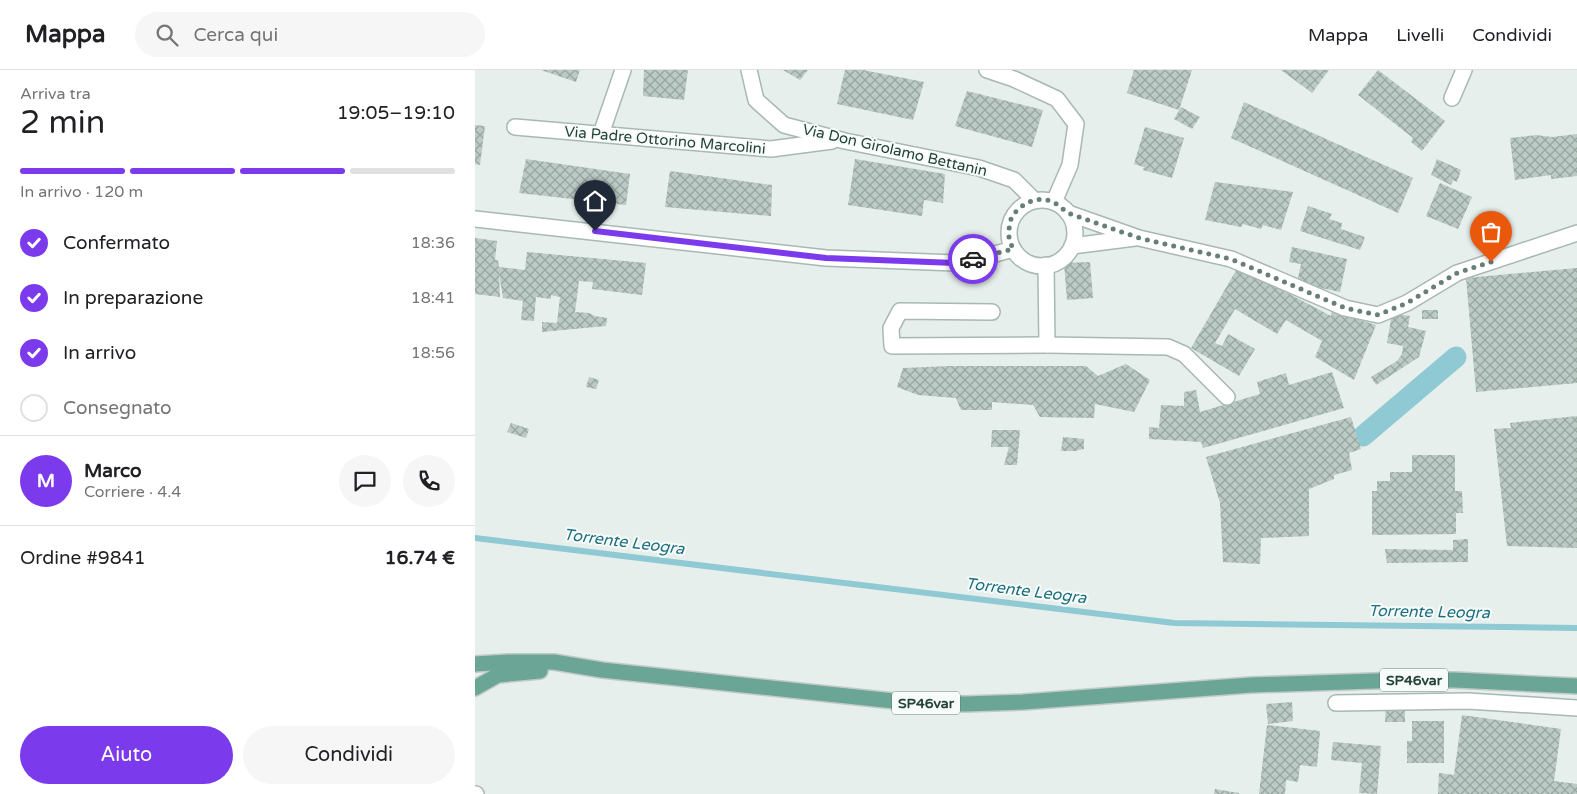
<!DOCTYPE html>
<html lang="it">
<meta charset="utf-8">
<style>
:root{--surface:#fff;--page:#f6f6f6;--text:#202124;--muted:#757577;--line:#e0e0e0;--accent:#7c3aed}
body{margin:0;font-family:"Varela Round",sans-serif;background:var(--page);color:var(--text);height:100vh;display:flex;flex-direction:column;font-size:19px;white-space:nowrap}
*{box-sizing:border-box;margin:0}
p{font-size:16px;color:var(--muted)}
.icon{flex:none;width:28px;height:28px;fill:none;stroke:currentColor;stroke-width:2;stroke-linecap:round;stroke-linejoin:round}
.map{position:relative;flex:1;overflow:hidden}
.panel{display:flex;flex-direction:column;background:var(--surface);width:475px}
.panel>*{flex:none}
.pin{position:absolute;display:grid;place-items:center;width:42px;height:42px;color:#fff;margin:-51px -21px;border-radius:50% 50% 50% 0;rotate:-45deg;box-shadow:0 0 5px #0007}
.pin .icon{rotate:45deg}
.courier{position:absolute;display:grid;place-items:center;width:50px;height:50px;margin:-25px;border:4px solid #7c3aed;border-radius:50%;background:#fff;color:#222;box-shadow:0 1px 6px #0007}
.headline em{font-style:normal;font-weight:600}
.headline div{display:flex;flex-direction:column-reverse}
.headline{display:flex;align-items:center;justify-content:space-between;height:85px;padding:0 20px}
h1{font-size:32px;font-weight:600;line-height:38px}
.bar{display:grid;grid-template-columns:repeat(4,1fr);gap:8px 5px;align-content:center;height:60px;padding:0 20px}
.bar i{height:6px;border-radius:4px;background:var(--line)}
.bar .current{background:var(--accent)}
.bar p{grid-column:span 4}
.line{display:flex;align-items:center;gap:12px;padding:0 20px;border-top:1px solid var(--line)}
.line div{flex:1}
.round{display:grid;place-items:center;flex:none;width:52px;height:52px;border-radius:26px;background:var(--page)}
ol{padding:0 20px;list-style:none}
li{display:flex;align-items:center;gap:15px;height:55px}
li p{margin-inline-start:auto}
li .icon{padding:5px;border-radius:50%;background:var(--accent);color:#fff;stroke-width:4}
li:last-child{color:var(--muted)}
li i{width:28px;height:28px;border:2px solid var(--line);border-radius:50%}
.primary-button{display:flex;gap:10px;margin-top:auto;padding:10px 20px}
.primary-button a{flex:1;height:58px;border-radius:30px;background:var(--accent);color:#fff;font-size:20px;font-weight:600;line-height:58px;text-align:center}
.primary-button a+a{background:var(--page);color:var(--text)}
header{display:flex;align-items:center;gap:30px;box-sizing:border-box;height:70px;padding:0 25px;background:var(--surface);border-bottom:1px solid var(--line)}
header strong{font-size:24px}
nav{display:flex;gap:28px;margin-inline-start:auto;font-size:18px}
.search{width:350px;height:45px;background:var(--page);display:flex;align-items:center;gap:12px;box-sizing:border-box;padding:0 18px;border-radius:28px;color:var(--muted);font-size:19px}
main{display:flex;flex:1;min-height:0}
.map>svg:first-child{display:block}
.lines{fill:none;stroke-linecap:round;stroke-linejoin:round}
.stream{stroke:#8ec9d4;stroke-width:6}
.canal{stroke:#8ec9d4;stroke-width:21}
.building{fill:url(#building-cross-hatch)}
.minor-casing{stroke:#a8b8b2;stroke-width:18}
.major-casing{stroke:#c2cac8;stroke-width:18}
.minor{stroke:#fff;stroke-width:15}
.major{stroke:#6aa596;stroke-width:15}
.done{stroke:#687f78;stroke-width:5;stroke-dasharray:0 9}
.route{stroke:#7c3aed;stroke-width:6}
.labels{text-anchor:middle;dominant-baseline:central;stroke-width:4;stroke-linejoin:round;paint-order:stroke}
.shield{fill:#f7fbf9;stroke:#637a73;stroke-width:1}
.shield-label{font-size:14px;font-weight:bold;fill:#24423a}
.street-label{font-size:15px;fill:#24423a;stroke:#f7fbf9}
.water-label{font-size:16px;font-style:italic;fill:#1c6f80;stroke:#f7fbf9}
</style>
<header>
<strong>Mappa</strong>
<div class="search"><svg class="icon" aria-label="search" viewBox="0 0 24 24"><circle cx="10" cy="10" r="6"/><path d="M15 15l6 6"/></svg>Cerca qui</div>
<nav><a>Mappa</a><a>Livelli</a><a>Condividi</a></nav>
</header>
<main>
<section class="panel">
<div class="headline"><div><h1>2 min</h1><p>Arriva tra</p></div><em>19:05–19:10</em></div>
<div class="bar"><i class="current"></i><i class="current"></i><i class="current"></i><i></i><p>In arrivo · 120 m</p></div>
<ol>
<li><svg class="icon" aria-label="check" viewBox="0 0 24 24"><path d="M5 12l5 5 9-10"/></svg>Confermato<p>18:36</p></li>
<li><svg class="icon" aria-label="check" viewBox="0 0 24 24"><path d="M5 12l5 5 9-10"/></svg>In preparazione<p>18:41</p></li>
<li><svg class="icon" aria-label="check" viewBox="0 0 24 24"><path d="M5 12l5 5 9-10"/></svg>In arrivo<p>18:56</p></li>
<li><i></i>Consegnato</li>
</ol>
<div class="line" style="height:90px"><b class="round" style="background:var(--accent);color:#fff">M</b><div><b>Marco</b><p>Corriere · 4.4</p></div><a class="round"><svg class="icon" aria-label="chat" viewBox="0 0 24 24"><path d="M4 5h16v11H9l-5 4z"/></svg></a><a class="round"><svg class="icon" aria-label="phone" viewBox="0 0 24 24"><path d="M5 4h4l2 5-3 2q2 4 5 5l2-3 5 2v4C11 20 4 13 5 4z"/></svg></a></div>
<div class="line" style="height:65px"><div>Ordine #9841</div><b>16.74 €</b></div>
<div class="primary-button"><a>Aiuto</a><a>Condividi</a></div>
</section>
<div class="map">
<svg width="1102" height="724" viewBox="0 0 1102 724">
<defs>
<pattern id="building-cross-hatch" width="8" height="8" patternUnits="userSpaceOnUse" patternTransform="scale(1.25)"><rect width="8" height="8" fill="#bbcac4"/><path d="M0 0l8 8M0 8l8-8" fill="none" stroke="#98a6a0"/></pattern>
</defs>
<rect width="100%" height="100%" fill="#e6efeb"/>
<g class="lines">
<!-- stream -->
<polyline class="stream" points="0,468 699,553 1102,558"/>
<!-- canal -->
<polyline class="canal" points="888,366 981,287"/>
</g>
<!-- building -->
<g class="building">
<polygon points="66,0 105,0 101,12"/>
<polygon points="169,0 213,0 209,30 168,26"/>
<polygon points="308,0 333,0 325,10"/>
<polygon points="370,0 388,0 449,12 438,50 362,34"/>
<polygon points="659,0 717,0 704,40 652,23"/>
<polygon points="806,0 854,0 837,23"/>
<polygon points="903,0 970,51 947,81 936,72 938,68 883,25"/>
<polygon points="492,21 568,40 557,77 480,56"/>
<polygon points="769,32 938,108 923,143 756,68"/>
<polygon points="706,37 725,47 717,59 699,49"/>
<polygon points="0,55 10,56 5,95 0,94"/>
<polygon points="670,57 709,68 697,108 668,100 669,97 659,94"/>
<polygon points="1102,64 1102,106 1076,109 1076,105 1040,110 1035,68 1061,65 1077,67"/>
<polygon points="51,89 155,104 151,135 44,123"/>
<polygon points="380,89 470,104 468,133 449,130 447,146 373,135"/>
<polygon points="962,89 986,100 982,112 978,110 976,115 956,105"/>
<polygon points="195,101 297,115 296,146 190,137"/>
<polygon points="740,112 818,122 806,160 788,155 786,159 768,154 766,157 730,150"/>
<polygon points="965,113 997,127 983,159 951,146"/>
<polygon points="833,136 857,144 854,149 867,153 866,159 890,167 885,180 825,161"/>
<polygon points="0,168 22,171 20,190 23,190 24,197 50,200 52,182 171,193 167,225 117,219 118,212 104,211 100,242 114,243 120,246 132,248 131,256 67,262 67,252 82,253 85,227 76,225 76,229 61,227 59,251 46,250 48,231 28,228 24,203 25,227 0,224"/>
<polygon points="817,177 872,189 865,222 822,213 826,194 814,192"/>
<polygon points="615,192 618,228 592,230 589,193"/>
<polygon points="763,197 856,246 857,242 901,255 879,310 840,287 847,271 811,250 802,264 760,239 740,273 747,276 753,264 780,279 764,306 716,278"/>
<polygon points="1102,198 1102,313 1001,322 991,208"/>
<rect x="947" y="240" width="16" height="9"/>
<polygon points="917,243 935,246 933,257 951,261 944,287 901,315 896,307 922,291 927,284 928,276 912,273"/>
<polygon points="651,294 675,310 659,342 620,334 619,348 565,347 558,335 517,332 517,340 486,340 481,328 443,325 422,317 428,298 476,296 611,296 623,306"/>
<polygon points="857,302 869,338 728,378 726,372 674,369 674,357 684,358 686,335 709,336 709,322 721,320 725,342 785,324 782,312 811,303 814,315"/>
<polygon points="114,307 124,310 121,319 111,317"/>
<polygon points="1102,346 1102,478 1032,476 1019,359 1036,358 1035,353"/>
<polygon points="876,347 886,379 874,383 877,400 859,405 859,409 834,419 834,466 786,468 785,494 748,492 745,433 731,387"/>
<polygon points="36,353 54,359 51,368 32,362"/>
<polygon points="517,360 545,360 542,395 529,395 534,377 516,377"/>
<polygon points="588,367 609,369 609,379 600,381 586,381"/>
<polygon points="937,385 980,385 980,421 987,421 988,443 981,443 981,464 897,465 897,421 902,421 902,411 915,411 915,402 937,402"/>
<polygon points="993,469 993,492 912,493 910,479 978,480 978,470"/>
<polygon points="817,632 818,651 793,654 791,634"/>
<polygon points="911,636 930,636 930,652 910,652"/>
<polygon points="987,645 1086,659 1079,711 1102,714 1102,724 963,724 964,703 979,705"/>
<polygon points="937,651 969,651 969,693 932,693 932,671 937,671"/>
<polygon points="792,655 845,661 842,697 825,695 823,712 811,710 810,724 784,724"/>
<polygon points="858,672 906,676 902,724 884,723 887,693 856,690"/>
<polygon points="740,719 764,723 764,724 739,724"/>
</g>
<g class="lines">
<!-- minor casing -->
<g class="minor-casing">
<g id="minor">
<polyline points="274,0 281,30 309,55 370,71 504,98 539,110 559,130"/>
<polyline points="512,0 539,9 582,29 601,54 595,95 579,132"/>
<polyline points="977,28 989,0"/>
<polyline points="40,57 296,79 357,71"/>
<polyline points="126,64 148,0"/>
<circle cx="567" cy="163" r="33"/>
<polyline points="593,143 664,168 756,189 870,238 903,245 932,233 982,203 1102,163"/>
<polyline points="0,149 351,188 480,193 513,186 538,179"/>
<polyline points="597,176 660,168"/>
<polyline points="571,195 572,275 693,277 709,284 752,327"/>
<polyline points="517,242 425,241 416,258 417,276 572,275"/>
<polyline points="861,633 993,631 1102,638"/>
<polyline points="0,724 1,724"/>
</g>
</g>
<!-- major casing -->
<g class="major-casing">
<g id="major">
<polyline points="0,594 33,592 79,592 127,600 438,633 490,634 548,632 776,615 929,610 980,610 1102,616"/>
<polyline points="0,618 23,605 65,601"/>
</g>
</g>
<!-- minor -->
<use href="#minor" class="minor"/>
<!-- major -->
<use href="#major" class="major"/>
</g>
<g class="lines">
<!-- done -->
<polyline class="done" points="498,189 538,179 534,169 534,159 536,149 542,140 550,134 559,130 569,129 579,132 593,143 664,168 756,189 870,238 903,245 932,233 982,203 1016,192"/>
<!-- route -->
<polyline class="route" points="120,161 351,188 480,193 498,189"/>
</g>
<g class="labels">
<!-- shield labels -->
<g class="shield">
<rect x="905" y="598.5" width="68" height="23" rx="4"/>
<rect x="417" y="621.5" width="68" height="23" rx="4"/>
</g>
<g class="shield-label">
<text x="939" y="610">SP46var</text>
<text x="451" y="633">SP46var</text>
</g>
<!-- street labels -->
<g class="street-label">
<text transform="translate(190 70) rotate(5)">Via Padre Ottorino Marcolini</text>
<text transform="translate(420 80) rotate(13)">Via Don Girolamo Bettanin</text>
</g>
<!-- water labels -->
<g class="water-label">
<text transform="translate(149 472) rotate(7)">Torrente Leogra</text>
<text transform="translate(551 521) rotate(7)">Torrente Leogra</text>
<text transform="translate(954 542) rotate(1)">Torrente Leogra</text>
</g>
</g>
</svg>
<div class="pin" style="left:1016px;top:192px;background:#ea580c"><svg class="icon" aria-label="bag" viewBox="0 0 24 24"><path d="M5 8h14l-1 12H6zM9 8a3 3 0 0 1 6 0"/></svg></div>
<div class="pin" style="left:120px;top:161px;background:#1f2937"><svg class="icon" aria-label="home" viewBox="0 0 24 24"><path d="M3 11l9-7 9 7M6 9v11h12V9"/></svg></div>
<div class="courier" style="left:498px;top:189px"><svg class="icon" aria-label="car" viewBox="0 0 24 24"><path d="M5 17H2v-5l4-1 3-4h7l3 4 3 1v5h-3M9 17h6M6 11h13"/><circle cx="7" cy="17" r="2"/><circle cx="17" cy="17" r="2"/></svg></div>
</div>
</main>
